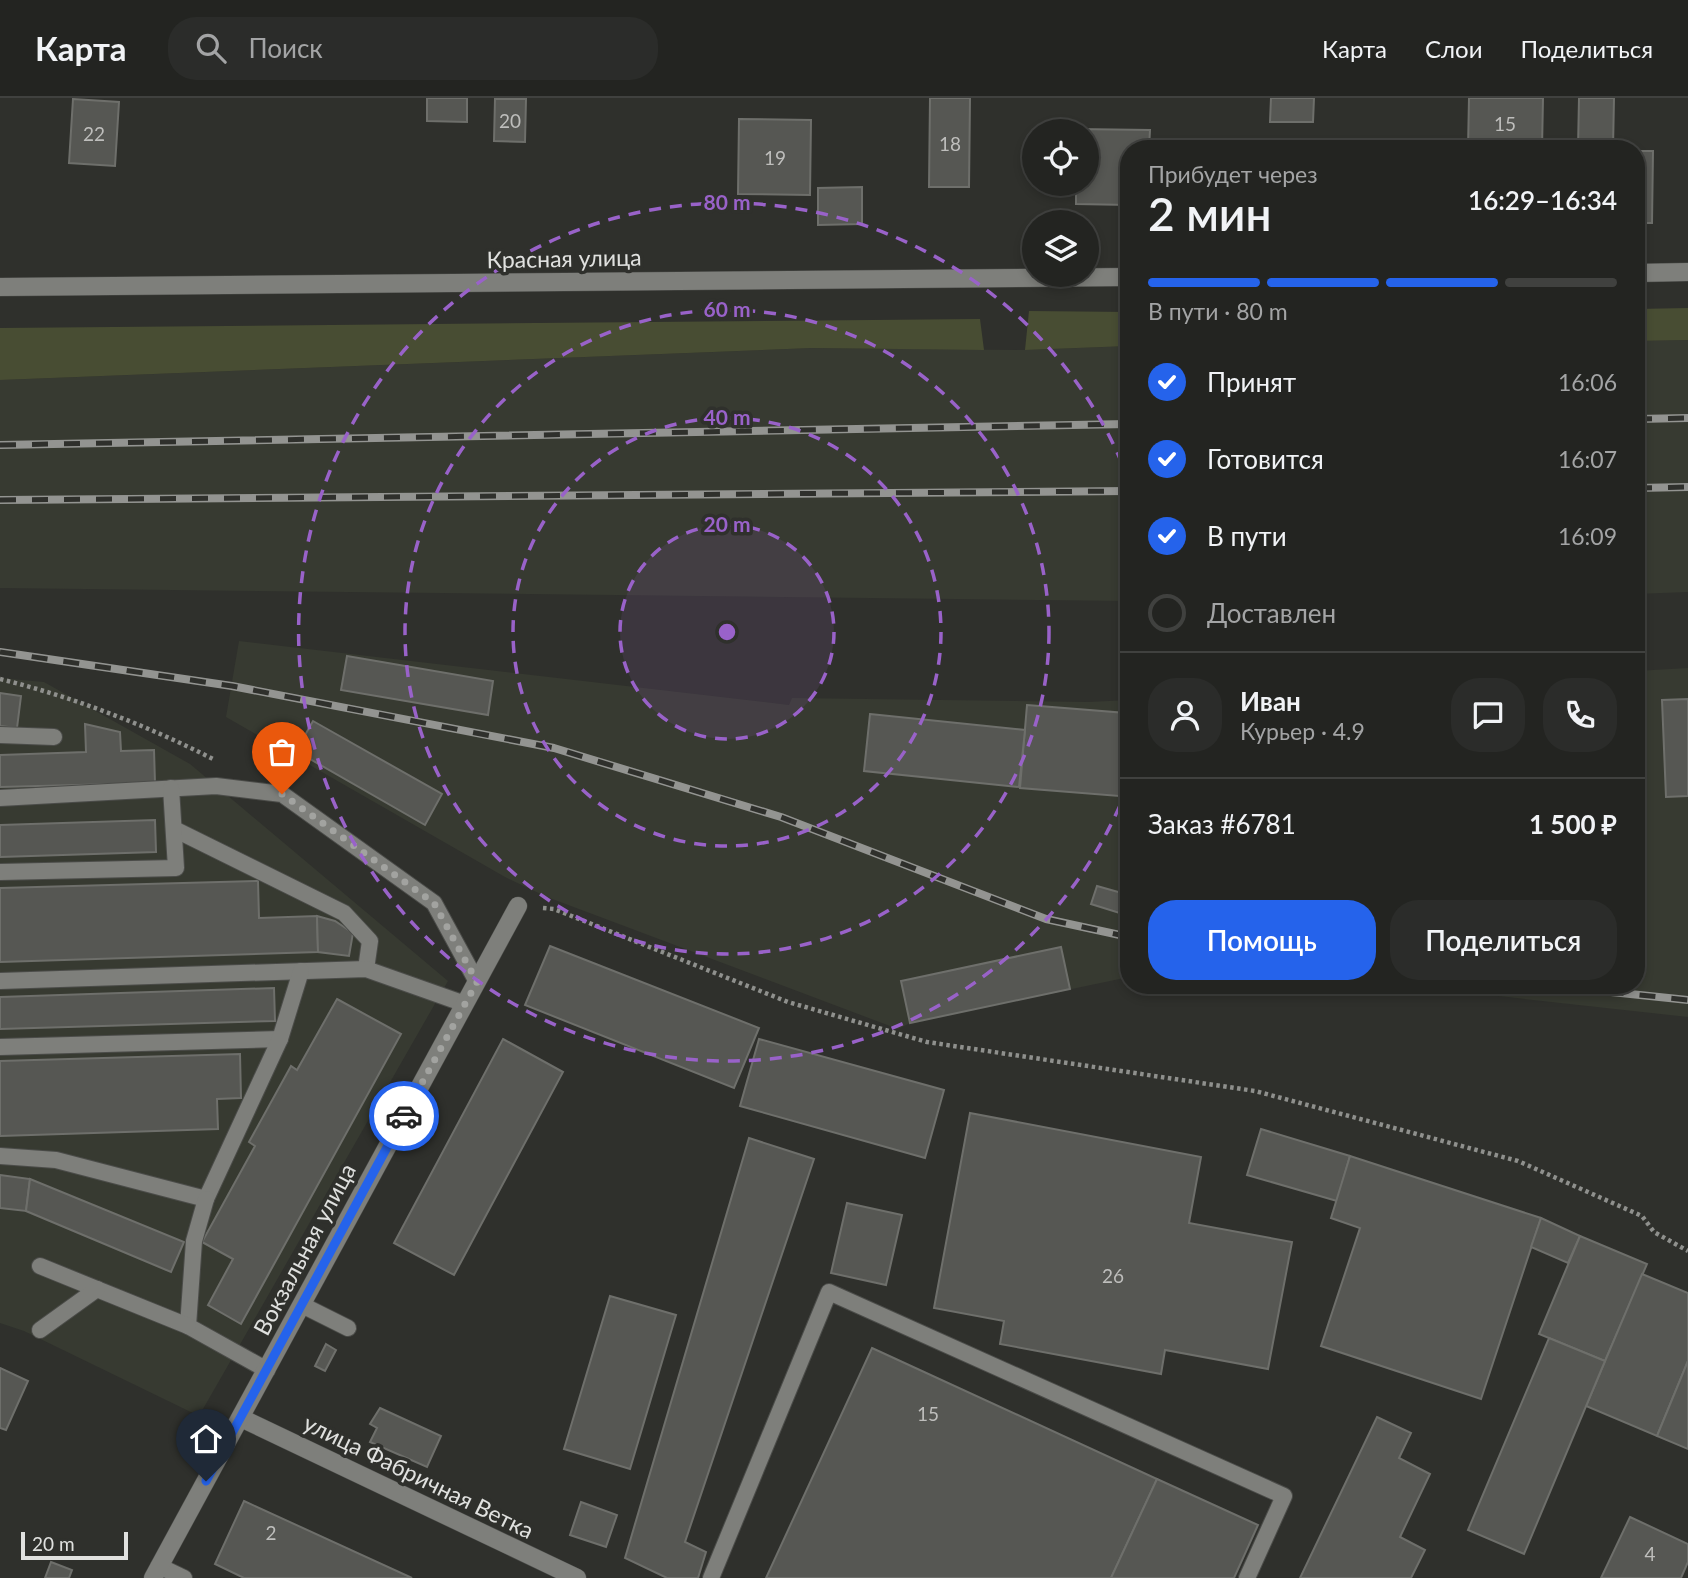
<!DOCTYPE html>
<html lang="ru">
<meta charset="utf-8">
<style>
:root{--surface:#232421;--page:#2b2c2a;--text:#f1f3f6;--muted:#a3a4a5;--line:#40413f;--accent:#2563eb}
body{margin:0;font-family:Lato,sans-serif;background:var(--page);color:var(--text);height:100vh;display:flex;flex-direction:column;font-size:26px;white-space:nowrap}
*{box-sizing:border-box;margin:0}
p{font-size:23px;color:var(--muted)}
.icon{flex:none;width:38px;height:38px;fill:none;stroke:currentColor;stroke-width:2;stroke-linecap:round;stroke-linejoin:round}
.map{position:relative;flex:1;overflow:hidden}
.details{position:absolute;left:1120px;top:42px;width:525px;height:854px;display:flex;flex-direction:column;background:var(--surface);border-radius:28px;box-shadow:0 4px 10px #0003,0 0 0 2px var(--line)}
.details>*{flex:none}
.controls{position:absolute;left:1022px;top:21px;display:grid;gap:14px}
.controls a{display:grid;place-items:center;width:77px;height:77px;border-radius:50%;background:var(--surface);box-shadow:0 4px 10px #0003,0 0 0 2px var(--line);font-size:35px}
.scale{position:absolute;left:21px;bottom:18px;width:107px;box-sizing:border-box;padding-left:7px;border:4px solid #e0e1df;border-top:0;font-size:19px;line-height:24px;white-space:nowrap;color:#e0e1df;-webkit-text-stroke:5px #2f302c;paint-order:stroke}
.pin{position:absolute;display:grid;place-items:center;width:60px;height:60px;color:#fff;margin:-72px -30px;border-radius:50% 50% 50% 0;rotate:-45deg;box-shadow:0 0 7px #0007}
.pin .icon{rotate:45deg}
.courier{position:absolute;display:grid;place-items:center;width:70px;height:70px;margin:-35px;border:5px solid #2563eb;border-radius:50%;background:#fff;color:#222;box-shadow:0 2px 9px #0007}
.head em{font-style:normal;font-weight:600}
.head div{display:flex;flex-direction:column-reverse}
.head{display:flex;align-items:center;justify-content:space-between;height:119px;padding:0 28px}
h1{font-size:46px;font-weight:600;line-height:52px}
.bar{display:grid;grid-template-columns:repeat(4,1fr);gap:10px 7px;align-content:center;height:84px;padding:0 28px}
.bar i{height:9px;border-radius:5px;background:var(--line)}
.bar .selected{background:var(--accent)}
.bar p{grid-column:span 4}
.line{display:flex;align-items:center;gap:18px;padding:0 28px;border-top:2px solid var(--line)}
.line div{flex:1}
.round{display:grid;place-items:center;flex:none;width:74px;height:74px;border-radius:28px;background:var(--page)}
ol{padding:0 28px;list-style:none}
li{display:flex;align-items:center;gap:21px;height:77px}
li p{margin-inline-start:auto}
li .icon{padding:7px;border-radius:50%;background:var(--accent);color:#fff;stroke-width:4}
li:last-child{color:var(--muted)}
li i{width:38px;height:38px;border:4px solid var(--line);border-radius:50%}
.action{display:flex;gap:14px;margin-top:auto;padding:14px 28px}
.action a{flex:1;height:80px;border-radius:28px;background:var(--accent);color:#fff;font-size:28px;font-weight:600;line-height:80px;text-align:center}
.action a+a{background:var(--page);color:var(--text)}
header{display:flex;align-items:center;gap:42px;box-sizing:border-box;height:98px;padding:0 35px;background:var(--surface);border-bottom:2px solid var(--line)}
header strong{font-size:33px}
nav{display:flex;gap:38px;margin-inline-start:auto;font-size:24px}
.search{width:490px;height:63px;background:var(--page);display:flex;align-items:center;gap:18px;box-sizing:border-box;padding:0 24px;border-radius:28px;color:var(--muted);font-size:26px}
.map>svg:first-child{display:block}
.built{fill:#373a31}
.green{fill:#484d33}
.building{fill:#565753;stroke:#6e6f6b;stroke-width:2}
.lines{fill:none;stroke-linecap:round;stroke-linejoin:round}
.lane-casing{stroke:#4b4c49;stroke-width:18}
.street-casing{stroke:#4b4c49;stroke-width:19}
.path{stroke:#8f908d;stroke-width:4.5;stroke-dasharray:3.5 3.5;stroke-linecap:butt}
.lane{stroke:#7e7f7b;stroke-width:16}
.street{stroke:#7e7f7b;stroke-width:18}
.rail-casing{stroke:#939491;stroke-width:8}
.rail{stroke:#2f302c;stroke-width:5;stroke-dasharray:16;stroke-linecap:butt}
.done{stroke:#a2a3a0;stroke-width:7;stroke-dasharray:0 12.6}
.route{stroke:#2563eb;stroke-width:9}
.ring{fill:none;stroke:#9962c9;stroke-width:3.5;stroke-dasharray:12 9}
.labels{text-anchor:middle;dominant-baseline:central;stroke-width:7;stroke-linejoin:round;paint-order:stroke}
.number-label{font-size:19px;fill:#bebebc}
.street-label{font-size:23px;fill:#e0e1df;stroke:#2f302c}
.centre{fill:#9962c9;stroke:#2f302c;stroke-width:3.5}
.ring-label{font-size:21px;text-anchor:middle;font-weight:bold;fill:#9962c9;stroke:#2f302c;stroke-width:7;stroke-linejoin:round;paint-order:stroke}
</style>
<header>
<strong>Карта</strong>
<div class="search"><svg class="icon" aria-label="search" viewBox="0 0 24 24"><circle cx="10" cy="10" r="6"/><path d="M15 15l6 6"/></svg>Поиск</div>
<nav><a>Карта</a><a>Слои</a><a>Поделиться</a></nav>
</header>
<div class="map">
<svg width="1688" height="1480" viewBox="0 0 1688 1480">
<rect width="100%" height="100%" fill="#2f302c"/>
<!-- built -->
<g class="built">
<polygon points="1688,242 1688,494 1636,496 1636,243"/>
<polygon points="1129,248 1129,503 0,490 0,282 812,250 1025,252"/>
<polygon points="239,543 789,607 792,600 1088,604 1129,602 1129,879 910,925 898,931 547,799 505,779 226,619"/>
<polygon points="1688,570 1688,919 1398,887 1636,887 1636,573"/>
<polygon points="0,580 44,584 190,666 448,883 199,1318 24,1233 0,1225"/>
</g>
<!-- green -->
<g class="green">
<polygon points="1688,210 1688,242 1636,243 1636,211"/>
<polygon points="1029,213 1129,214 1129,248 1025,252"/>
<polygon points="980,221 984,252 812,250 0,282 0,230"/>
</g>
<!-- building -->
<g class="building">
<polygon points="427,0 467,0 467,24 427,23"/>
<polygon points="930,0 970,0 969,89 929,89"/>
<polygon points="1271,0 1314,0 1313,24 1270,24"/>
<polygon points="1469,0 1543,0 1542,51 1468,51"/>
<polygon points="1579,0 1614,0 1613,51 1578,51"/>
<polygon points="73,1 119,4 115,68 69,65"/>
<polygon points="495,1 526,1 525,44 494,43"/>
<polygon points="739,21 811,22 810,97 738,96"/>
<polygon points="1077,31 1150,32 1149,51 1129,51 1129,107 1076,106 1076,86 1087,86 1087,33 1077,33"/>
<polygon points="1352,45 1396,46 1396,51 1352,51"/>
<polygon points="1636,53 1653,53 1652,125 1636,125"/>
<polygon points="862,89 862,126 818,127 818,90"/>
<polygon points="347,558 493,583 488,617 341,592"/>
<rect x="1636" y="585" width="4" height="41"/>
<polygon points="0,595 21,598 17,630 0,628"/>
<polygon points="1688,601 1688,698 1666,699 1662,602"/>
<polygon points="1027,607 1126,615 1119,698 1020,690"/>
<polygon points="870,616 1025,632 1019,689 864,673"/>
<polygon points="313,623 442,696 425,727 296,653"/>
<polygon points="85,626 120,634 121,653 154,652 155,685 0,689 0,657 86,654"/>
<polygon points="155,722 156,754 0,759 0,727"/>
<polygon points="258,783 259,820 317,818 318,854 0,864 0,790"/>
<polygon points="1097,788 1129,797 1129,818 1091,806"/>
<polygon points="317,818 335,823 353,835 349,858 318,854"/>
<polygon points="550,848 759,930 734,990 525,907"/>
<polygon points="1061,849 1070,891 910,925 901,883"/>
<polygon points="274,890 275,923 0,931 0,899"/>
<polygon points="337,901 401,936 241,1226 208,1207 233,1161 202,1144 255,1048 249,1044 291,968 297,972"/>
<polygon points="503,941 563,974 454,1177 394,1145"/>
<polygon points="759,941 944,992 925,1060 740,1008"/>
<polygon points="240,956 241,1000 217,1001 218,1031 0,1038 0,963"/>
<polygon points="970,1015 1201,1059 1189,1125 1292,1144 1268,1271 1165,1252 1161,1276 1000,1246 1004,1223 934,1210"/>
<polygon points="1261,1031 1350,1058 1337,1103 1247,1077"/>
<polygon points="749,1040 814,1061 685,1444 706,1454 698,1480 667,1480 625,1460"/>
<polygon points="1350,1058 1541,1120 1481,1301 1321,1248 1360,1130 1331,1120"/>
<polygon points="0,1077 30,1081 26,1113 0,1110"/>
<polygon points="30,1081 184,1144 171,1174 26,1113"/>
<polygon points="847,1105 902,1117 886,1187 831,1175"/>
<polygon points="1541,1120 1580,1138 1568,1165 1531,1149"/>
<polygon points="1580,1138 1647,1166 1605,1263 1539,1236"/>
<polygon points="1642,1176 1688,1195 1688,1263 1657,1338 1586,1308"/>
<polygon points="610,1198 676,1217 630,1371 564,1351"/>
<polygon points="1549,1240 1605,1263 1524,1456 1468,1432"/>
<polygon points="326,1246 336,1252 325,1273 315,1268"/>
<polygon points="872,1250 1157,1381 1111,1480 766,1480"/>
<polygon points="1688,1263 1688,1351 1657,1338"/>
<polygon points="0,1270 28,1283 6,1332 0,1330"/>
<polygon points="380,1310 441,1338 427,1369 370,1344 377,1330 370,1326"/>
<polygon points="1377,1319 1411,1335 1399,1360 1430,1376 1400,1439 1425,1452 1411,1480 1300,1480"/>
<polygon points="1157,1381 1258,1427 1234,1480 1111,1480"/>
<polygon points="244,1403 412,1480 244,1480 215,1466"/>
<polygon points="581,1404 617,1417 606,1449 570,1437"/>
<polygon points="1630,1419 1688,1446 1688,1464 1681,1480 1601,1480"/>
<polygon points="51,1464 72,1472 69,1480 45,1480"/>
</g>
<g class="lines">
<!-- lane casing -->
<g class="lane-casing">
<g id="lane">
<polyline points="0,637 54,639"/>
<polyline points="0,700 216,688 282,696 434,805 477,884"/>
<polyline points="174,731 344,815 370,843 366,871"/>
<polyline points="0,774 176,770 171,690"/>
<polyline points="0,883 366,871 465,906"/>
<polyline points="0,949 280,941"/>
<polyline points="0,1058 56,1062 206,1101 280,941 301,873"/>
<polyline points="206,1101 194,1143 188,1228 267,1272"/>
<polyline points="40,1168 188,1228"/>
<polyline points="302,1207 348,1230"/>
<polyline points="40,1232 97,1191"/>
<polyline points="159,1468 184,1480"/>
<polyline points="711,1480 829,1194 1284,1398 1247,1480"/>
</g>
</g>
<!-- street casing -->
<g class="street-casing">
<g id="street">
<polyline points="1636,175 1688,174"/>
<polyline points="0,189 1129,179"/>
<polyline points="241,1320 577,1480"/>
<polyline points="153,1480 518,808"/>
</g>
</g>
<!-- path -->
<g class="path">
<path d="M 0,581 C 73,599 146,627 213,661"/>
<polyline points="543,810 554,811 788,904 927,944 1255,993 1518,1063 1642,1118 1654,1134 1688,1153"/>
</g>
<!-- lane -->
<use href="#lane" class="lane"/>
<!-- street -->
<use href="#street" class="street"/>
<!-- rail casing -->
<g class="rail-casing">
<g id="rail">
<polyline points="1636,321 1688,320"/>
<polyline points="0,347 1129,326"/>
<polyline points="1636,390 1688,389"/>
<polyline points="0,402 1129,393"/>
<polyline points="0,554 232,588 554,650 781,719 1046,821 1129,839"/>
<polyline points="1544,887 1688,902"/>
</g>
</g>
<!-- rail -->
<use href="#rail" class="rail"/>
</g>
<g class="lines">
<!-- done -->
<polyline class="done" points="282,696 434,805 477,884 404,1018"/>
<!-- route -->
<polyline class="route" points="206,1383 404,1018"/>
</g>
<!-- distance rings -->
<circle cx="727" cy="534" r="107" fill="#9962c9" fill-opacity=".12"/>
<g class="ring">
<circle cx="727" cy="534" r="107"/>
<circle cx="727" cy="534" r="214"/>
<circle cx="727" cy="534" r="322"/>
<path d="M1128 688A429 429 0 1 1 1128 380"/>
</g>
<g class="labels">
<!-- number labels -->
<g class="number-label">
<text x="510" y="22">20</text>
<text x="1505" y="25">15</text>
<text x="94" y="35">22</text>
<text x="950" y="45">18</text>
<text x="775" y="59">19</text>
<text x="1113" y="1177">26</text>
<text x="928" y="1315">15</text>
<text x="271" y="1434">2</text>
<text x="1650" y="1455">4</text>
</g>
<!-- street labels -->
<g class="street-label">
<text transform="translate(564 160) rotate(-1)">Красная улица</text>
<text transform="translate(304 1151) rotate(-62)">Вокзальная улица</text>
<text transform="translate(419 1378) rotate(26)">улица Фабричная Ветка</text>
</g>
</g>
<circle cx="727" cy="534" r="10" class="centre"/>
<g class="ring-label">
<text x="727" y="112">80 m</text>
<text x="727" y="219">60 m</text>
<text x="727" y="327">40 m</text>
<text x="727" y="434">20 m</text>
</g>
</svg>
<div class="controls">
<a><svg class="icon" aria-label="locate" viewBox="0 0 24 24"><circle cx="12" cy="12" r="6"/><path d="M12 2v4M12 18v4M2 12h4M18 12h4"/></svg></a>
<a><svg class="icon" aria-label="layers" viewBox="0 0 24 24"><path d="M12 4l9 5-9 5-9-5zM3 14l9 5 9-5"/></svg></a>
</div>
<div class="scale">20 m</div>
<div class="pin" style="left:282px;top:696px;background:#ea580c"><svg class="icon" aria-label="bag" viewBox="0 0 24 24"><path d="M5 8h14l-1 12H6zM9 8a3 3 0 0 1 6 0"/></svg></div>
<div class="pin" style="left:206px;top:1383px;background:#1f2937"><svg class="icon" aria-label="home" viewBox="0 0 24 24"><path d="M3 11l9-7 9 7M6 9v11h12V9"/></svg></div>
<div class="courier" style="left:404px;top:1018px"><svg class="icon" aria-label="car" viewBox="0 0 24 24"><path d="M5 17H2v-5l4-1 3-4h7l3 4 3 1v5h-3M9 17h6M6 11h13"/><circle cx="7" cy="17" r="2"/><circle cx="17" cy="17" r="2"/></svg></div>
<section class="details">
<div class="head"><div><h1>2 мин</h1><p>Прибудет через</p></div><em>16:29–16:34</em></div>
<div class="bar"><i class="selected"></i><i class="selected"></i><i class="selected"></i><i></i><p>В пути · 80 m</p></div>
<ol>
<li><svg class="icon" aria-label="check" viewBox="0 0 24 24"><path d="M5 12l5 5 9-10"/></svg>Принят<p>16:06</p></li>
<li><svg class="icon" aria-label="check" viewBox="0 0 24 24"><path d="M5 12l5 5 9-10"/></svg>Готовится<p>16:07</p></li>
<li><svg class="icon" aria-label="check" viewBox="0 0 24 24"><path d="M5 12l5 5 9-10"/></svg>В пути<p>16:09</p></li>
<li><i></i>Доставлен</li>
</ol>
<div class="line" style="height:126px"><a class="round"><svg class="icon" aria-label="person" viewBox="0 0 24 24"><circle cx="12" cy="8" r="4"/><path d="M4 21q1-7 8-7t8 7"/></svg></a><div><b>Иван</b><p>Курьер · 4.9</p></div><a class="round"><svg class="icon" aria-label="chat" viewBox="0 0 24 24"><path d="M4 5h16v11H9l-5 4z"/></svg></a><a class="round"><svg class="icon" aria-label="phone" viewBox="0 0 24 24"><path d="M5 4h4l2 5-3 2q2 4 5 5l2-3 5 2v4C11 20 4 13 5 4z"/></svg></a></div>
<div class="line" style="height:91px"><div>Заказ #6781</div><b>1 500 ₽</b></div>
<div class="action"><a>Помощь</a><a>Поделиться</a></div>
</section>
</div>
